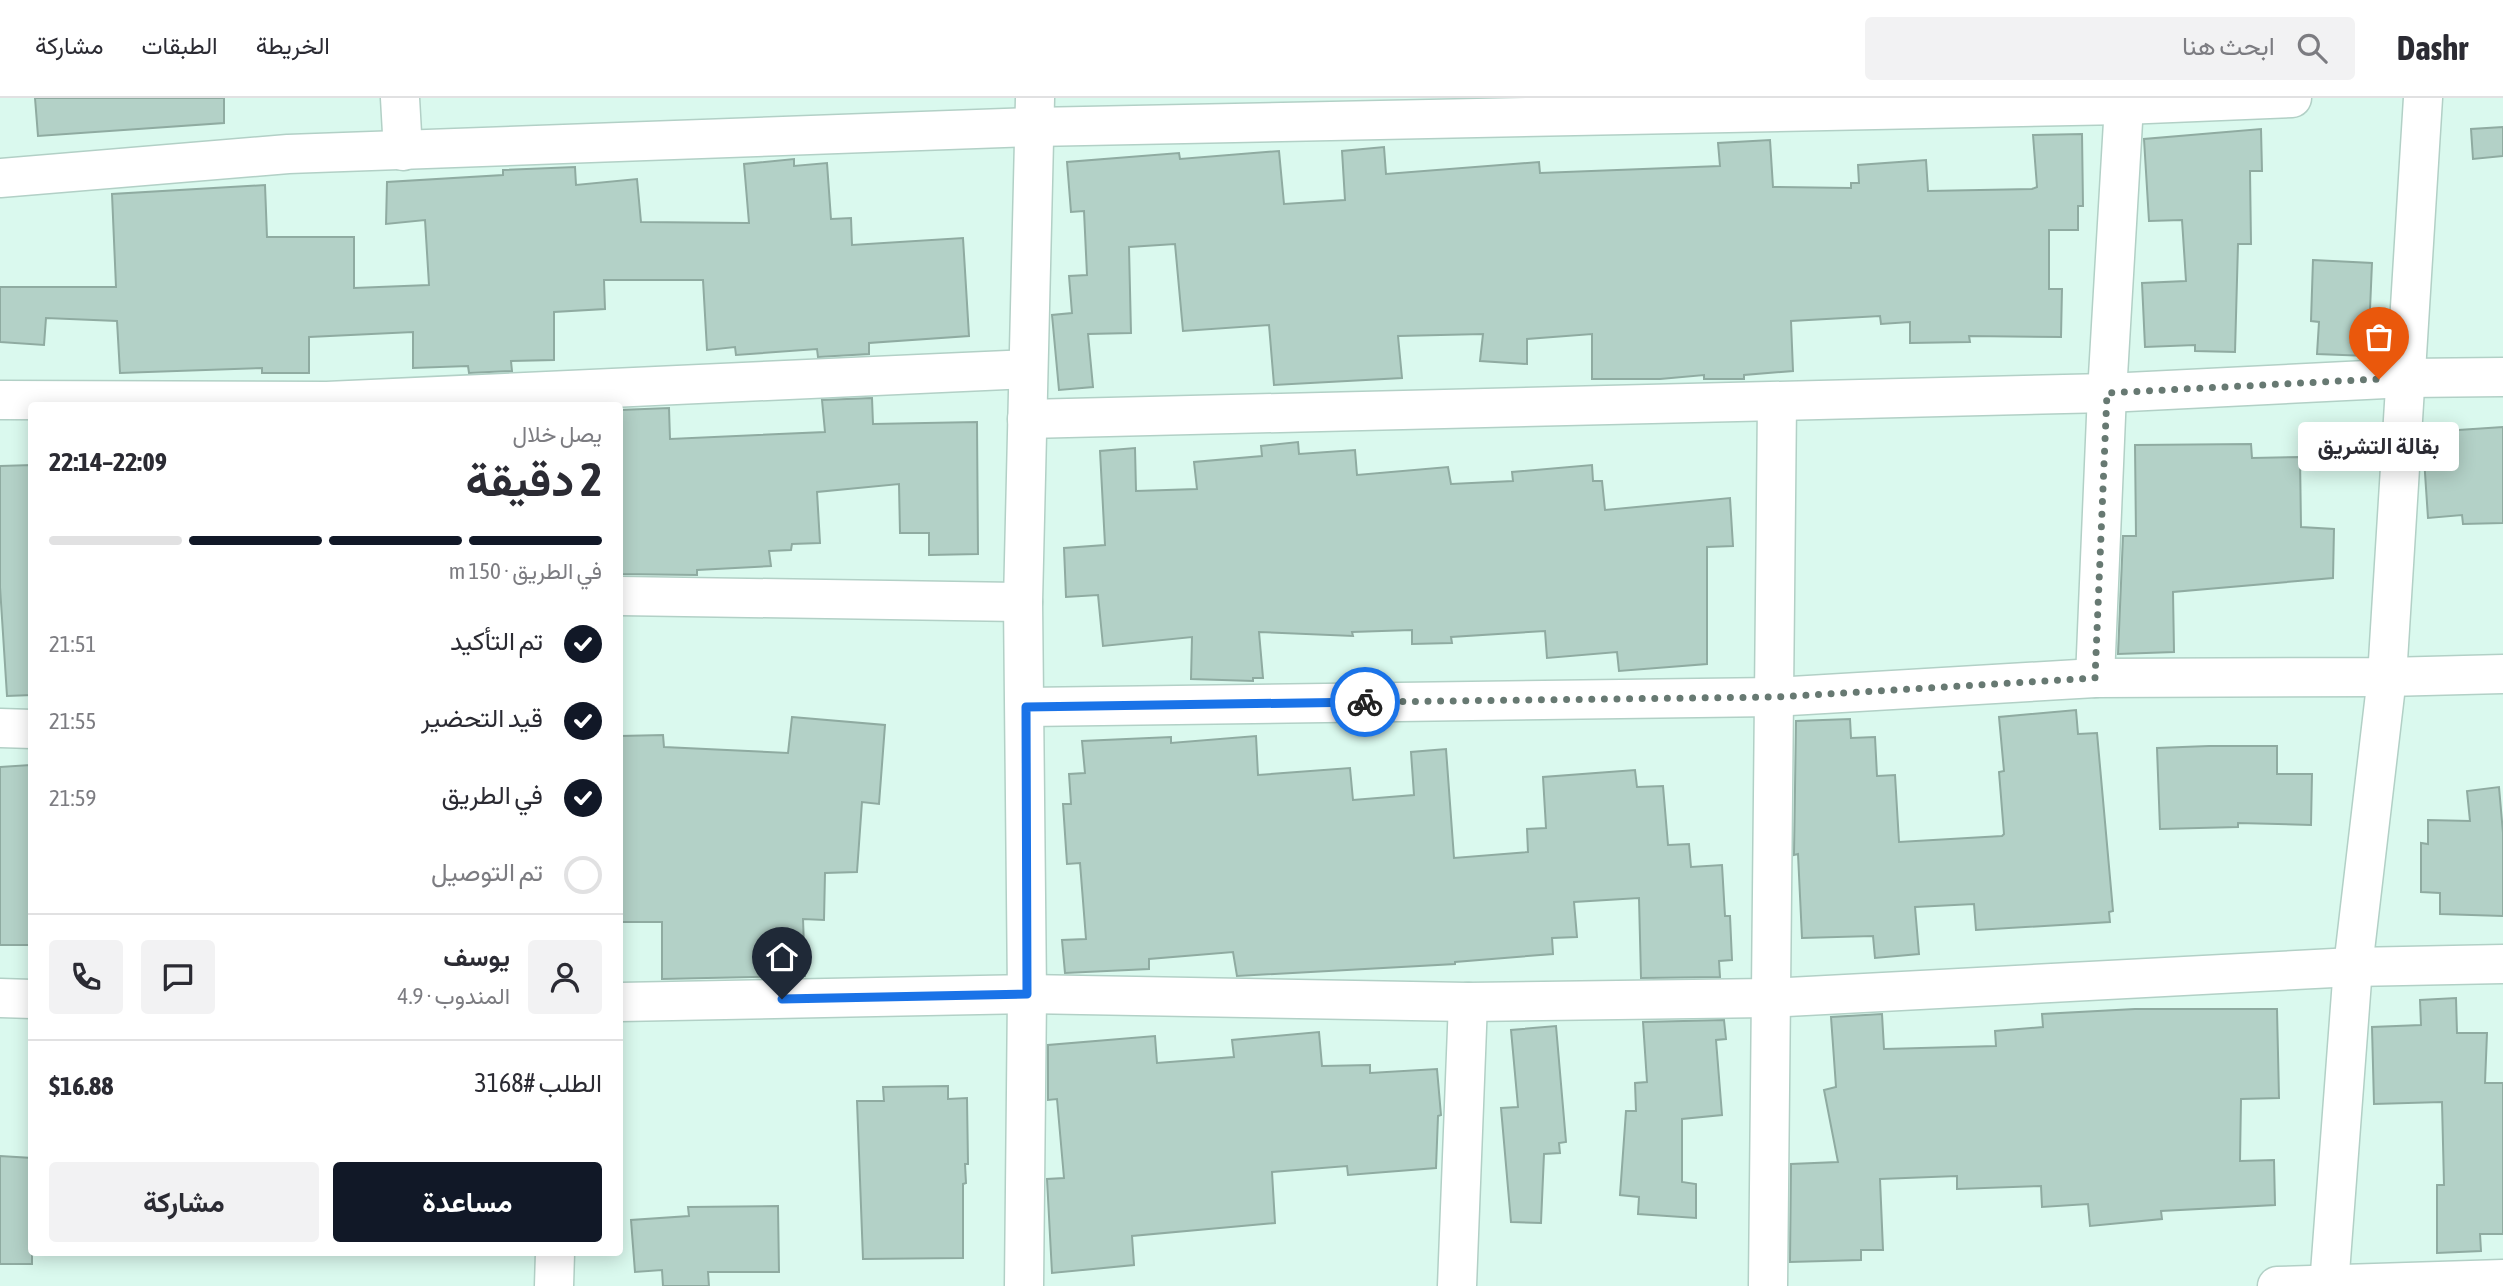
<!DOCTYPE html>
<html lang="ar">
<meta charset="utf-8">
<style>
:root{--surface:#fff;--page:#f2f2f3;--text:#2b2b33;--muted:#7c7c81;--line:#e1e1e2;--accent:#111827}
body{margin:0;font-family:"Asap Condensed",Vazirmatn,sans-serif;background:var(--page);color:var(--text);direction:rtl;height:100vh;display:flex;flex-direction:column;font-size:26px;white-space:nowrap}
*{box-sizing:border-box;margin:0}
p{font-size:23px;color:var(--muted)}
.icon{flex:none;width:38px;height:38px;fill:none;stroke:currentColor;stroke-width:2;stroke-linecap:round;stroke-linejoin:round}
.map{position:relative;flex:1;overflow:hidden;direction:ltr}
.sheet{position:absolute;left:28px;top:304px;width:595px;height:854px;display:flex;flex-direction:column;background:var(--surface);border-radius:7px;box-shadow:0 4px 18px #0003;direction:rtl}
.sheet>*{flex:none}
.pin{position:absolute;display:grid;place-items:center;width:60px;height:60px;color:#fff;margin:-72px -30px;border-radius:50% 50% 50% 0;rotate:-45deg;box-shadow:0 0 7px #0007}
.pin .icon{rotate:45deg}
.courier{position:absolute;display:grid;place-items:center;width:70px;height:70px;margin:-35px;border:5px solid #1a73e8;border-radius:50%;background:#fff;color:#222;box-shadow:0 2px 9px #0007}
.bubble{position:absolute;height:49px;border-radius:7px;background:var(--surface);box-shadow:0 4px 18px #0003;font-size:23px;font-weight:700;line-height:49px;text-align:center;direction:rtl}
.summary em{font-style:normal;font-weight:700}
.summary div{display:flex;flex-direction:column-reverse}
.summary{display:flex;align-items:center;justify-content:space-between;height:119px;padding:0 21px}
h1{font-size:46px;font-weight:700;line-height:52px}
.bar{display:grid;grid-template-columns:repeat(4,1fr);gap:10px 7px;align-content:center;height:84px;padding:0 21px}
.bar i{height:9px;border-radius:5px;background:var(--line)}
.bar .current{background:var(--accent)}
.bar p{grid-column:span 4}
.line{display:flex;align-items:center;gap:18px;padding:0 21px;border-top:2px solid var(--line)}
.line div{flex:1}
.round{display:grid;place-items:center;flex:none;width:74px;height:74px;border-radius:7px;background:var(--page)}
ol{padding:0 21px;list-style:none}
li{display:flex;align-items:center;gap:21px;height:77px}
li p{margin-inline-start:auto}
li .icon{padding:7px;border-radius:50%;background:var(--accent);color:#fff;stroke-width:4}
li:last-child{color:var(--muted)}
li i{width:38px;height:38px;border:4px solid var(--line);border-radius:50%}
.cta{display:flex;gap:14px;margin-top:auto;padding:14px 21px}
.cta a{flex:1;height:80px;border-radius:7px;background:var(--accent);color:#fff;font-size:28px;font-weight:700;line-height:80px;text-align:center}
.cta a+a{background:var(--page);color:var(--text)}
header{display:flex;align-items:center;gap:42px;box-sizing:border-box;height:98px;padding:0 35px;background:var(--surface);border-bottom:2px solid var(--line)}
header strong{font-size:33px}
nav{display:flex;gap:38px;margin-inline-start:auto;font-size:24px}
.search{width:490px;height:63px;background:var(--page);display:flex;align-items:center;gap:18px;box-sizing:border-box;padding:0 24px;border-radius:7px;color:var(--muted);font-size:26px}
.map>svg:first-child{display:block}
.building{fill:#b3d1c7;stroke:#8faba1;stroke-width:2}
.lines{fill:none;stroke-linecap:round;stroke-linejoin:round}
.minor-casing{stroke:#b2d0c6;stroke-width:41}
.minor{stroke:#fff;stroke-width:38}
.done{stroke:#677972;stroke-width:7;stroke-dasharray:0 12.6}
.route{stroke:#1a73e8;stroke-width:9}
</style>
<header>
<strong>Dashr</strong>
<div class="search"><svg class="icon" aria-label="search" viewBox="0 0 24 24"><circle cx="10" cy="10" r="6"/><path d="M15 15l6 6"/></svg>ابحث هنا</div>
<nav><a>الخريطة</a><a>الطبقات</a><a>مشاركة</a></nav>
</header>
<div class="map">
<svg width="2503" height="1188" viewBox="0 0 2503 1188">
<rect width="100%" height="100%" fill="#daf9ee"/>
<!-- building -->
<g class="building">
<polygon points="35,0 224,0 224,25 38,38"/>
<polygon points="2503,29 2503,58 2473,61 2471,31"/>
<polygon points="2261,31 2262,73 2250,73 2251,146 2238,146 2235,254 2195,253 2195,247 2145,249 2142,185 2186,183 2182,122 2149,123 2144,41"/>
<polygon points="2082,36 2083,108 2078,108 2078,132 2049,132 2049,191 2062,191 2061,239 1969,238 1970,244 1910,245 1910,224 1881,226 1880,218 1791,223 1793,273 1744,277 1744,281 1704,281 1704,277 1660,281 1592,281 1592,236 1527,241 1527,266 1480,263 1483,236 1398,238 1402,280 1274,287 1269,227 1183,233 1175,146 1129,149 1131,235 1088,236 1093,289 1059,292 1052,217 1072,215 1069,178 1087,177 1084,113 1071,114 1067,64 1179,55 1180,61 1279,53 1284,106 1345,102 1342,53 1384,49 1386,76 1539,64 1540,75 1720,68 1718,45 1770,42 1773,89 1851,90 1851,85 1859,85 1858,67 1926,62 1928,93 2032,91 2037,89 2033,37"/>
<polygon points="794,61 794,68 827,65 831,121 851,120 852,147 963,140 969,238 869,245 869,256 818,259 817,251 736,257 735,249 707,252 703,182 604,182 605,211 554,214 554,262 511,263 512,273 469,275 468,268 413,270 413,234 309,239 309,275 262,275 262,270 120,275 117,223 46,220 44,247 0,244 0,189 116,189 112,96 265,87 267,139 354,139 354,190 429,187 425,122 386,126 387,84 503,77 503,72 575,69 576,87 637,81 641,124 749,125 744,66"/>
<polygon points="2313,162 2372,165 2368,258 2317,256 2319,224 2311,223"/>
<polygon points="872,300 873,326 977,324 978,456 929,457 929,435 900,435 899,386 817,394 820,445 792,446 791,452 769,453 771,468 697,472 697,477 620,476 620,312 669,310 670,341 825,334 822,302"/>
<polygon points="2503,329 2503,425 2463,426 2462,417 2428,420 2423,345 2429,343 2429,334"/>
<polygon points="1298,344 1299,356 1355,352 1357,377 1448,369 1451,386 1513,383 1512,374 1592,367 1593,383 1602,383 1605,412 1730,400 1733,448 1707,449 1707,566 1619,573 1617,554 1547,560 1545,533 1451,539 1452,545 1412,546 1412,532 1352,534 1353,538 1259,534 1263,580 1253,580 1253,583 1191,581 1192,539 1103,548 1098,497 1066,499 1064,450 1105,447 1100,353 1135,350 1136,393 1197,391 1194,364 1262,358 1261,348"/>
<polygon points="2251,346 2252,360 2300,359 2301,429 2334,431 2333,480 2173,494 2174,554 2118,556 2123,438 2136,438 2135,347"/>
<polygon points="32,367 32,597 7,598 0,489 0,368"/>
<polygon points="2076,612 2078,636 2097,635 2113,813 2109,814 2110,824 1976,832 1974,806 1915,809 1919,856 1875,860 1873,838 1802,840 1798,756 1794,757 1796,623 1850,621 1851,640 1875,639 1877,678 1895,677 1899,744 2002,738 2004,736 1999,674 2004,673 1999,619"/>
<polygon points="792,619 885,627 879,706 862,704 857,774 825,775 824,822 803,821 805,878 662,881 662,824 620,824 620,638 663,637 664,649 788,655"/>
<polygon points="1256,638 1258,677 1350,670 1353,702 1414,697 1411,654 1446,651 1454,760 1528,754 1527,731 1546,730 1543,679 1635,672 1637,689 1663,688 1668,747 1689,746 1691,769 1722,767 1725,818 1730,818 1732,862 1719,863 1720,879 1641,880 1639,800 1574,804 1577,839 1552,840 1553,856 1455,864 1455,866 1237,878 1233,854 1149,861 1149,871 1065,875 1062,842 1086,841 1080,765 1067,766 1063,706 1071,706 1069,676 1085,675 1082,643 1171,639 1171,645"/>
<polygon points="2209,648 2277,648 2277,676 2312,676 2311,727 2238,725 2238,729 2160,731 2157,650"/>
<polygon points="30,667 32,847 0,847 0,669"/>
<polygon points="2499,689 2503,735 2503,818 2440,816 2440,795 2421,794 2421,745 2428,746 2428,722 2470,723 2467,693"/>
<polygon points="2456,900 2457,935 2487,935 2485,985 2503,985 2503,1136 2480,1136 2481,1153 2437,1155 2437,1087 2444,1087 2442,1004 2374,1006 2372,929 2421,927 2420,902"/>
<polygon points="2135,911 2277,911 2279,1000 2241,1001 2240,1063 2274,1062 2275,1107 2161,1113 2162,1121 2090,1128 2088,1106 2042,1109 2041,1088 1957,1091 1957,1078 1880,1081 1883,1152 1861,1152 1861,1162 1790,1164 1791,1066 1838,1064 1824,992 1836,989 1831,919 1882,916 1884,951 1996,948 1995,933 2043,929 2042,916"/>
<polygon points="1724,922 1726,941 1716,942 1722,1017 1682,1021 1682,1084 1696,1086 1696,1120 1638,1116 1639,1099 1620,1097 1626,1013 1636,1013 1635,985 1647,984 1643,924"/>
<polygon points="1556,928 1566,1044 1559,1045 1560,1055 1544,1056 1541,1125 1511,1124 1501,1010 1518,1009 1511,932"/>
<polygon points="1319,934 1322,968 1370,967 1370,975 1437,971 1441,1017 1438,1018 1436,1070 1348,1077 1347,1068 1272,1074 1275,1125 1132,1138 1134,1167 1052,1175 1047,1081 1064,1080 1057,1001 1048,1002 1048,947 1155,938 1157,965 1234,959 1232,942"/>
<polygon points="948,988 948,1001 967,1000 968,1066 965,1066 966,1085 963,1086 963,1160 863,1161 857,1003 884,1003 883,989"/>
<polygon points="0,1058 32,1060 32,1166 0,1166"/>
<polygon points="778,1108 779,1174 708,1174 709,1188 663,1188 662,1172 635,1174 631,1122 689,1118 688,1109"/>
</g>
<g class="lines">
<!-- minor casing -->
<g class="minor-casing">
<g id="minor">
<polyline points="400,0 403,53"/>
<polyline points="0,80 288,56 1034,29 2124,7 2292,0"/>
<polyline points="0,302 327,303 1028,271"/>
<polyline points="1027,321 2107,295 2406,280 2503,279"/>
<polyline points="620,498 1023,504"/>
<polyline points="2095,580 2107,295 2124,7"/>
<polyline points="1026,609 1775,599 2095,580 2387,579 2503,576"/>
<polyline points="0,630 32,631"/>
<polyline points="0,900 32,901"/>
<polyline points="620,904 1027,896 1468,904 1768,900 2353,869 2503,866"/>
<polyline points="554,1188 555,1155"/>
<polyline points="1024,1188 1027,896 1023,504 1035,0"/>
<polyline points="1457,1188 1468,904"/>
<polyline points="1768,1188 1777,304"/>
<polyline points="2277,1188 2503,1181"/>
<polyline points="2329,1188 2353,869 2387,579 2423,0"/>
</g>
</g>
<!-- minor -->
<use href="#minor" class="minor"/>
</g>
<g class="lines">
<!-- done -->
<polyline class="done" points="1365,604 1775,599 2095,580 2107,295 2379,281"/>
<!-- route -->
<polyline class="route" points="782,901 1027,896 1026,609 1365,604"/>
</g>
</svg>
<div class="pin" style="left:2379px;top:281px;background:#ea580c"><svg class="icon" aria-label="bag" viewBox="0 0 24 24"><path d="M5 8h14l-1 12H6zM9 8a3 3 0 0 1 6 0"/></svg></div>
<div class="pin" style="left:782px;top:901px;background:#1f2937"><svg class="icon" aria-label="home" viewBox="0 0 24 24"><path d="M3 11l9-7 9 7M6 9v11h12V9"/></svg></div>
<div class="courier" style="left:1365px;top:604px"><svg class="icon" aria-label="bike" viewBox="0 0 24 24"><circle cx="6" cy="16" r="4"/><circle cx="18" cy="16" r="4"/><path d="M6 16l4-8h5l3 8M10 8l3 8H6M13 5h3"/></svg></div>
<div class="bubble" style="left:2298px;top:324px;width:161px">بقالة التشريق</div>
<section class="sheet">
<div class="summary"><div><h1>2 دقيقة</h1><p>يصل خلال</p></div><em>22:09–22:14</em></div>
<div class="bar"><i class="current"></i><i class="current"></i><i class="current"></i><i></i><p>في الطريق · 150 m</p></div>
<ol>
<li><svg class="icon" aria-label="check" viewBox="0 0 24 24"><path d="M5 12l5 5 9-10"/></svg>تم التأكيد<p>21:51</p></li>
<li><svg class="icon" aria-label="check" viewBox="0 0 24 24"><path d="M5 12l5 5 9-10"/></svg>قيد التحضير<p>21:55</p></li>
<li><svg class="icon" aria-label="check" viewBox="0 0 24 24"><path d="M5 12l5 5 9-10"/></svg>في الطريق<p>21:59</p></li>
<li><i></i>تم التوصيل</li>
</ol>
<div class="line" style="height:126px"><a class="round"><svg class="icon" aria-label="person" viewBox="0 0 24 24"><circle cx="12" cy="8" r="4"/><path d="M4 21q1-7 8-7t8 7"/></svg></a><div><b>يوسف</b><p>المندوب · 4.9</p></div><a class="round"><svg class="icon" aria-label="chat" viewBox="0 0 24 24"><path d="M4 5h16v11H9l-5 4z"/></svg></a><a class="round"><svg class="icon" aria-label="phone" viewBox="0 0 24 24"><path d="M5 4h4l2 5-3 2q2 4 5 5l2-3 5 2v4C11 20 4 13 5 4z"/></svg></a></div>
<div class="line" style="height:91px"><div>الطلب #3168</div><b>$16.88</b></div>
<div class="cta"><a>مساعدة</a><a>مشاركة</a></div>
</section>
</div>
